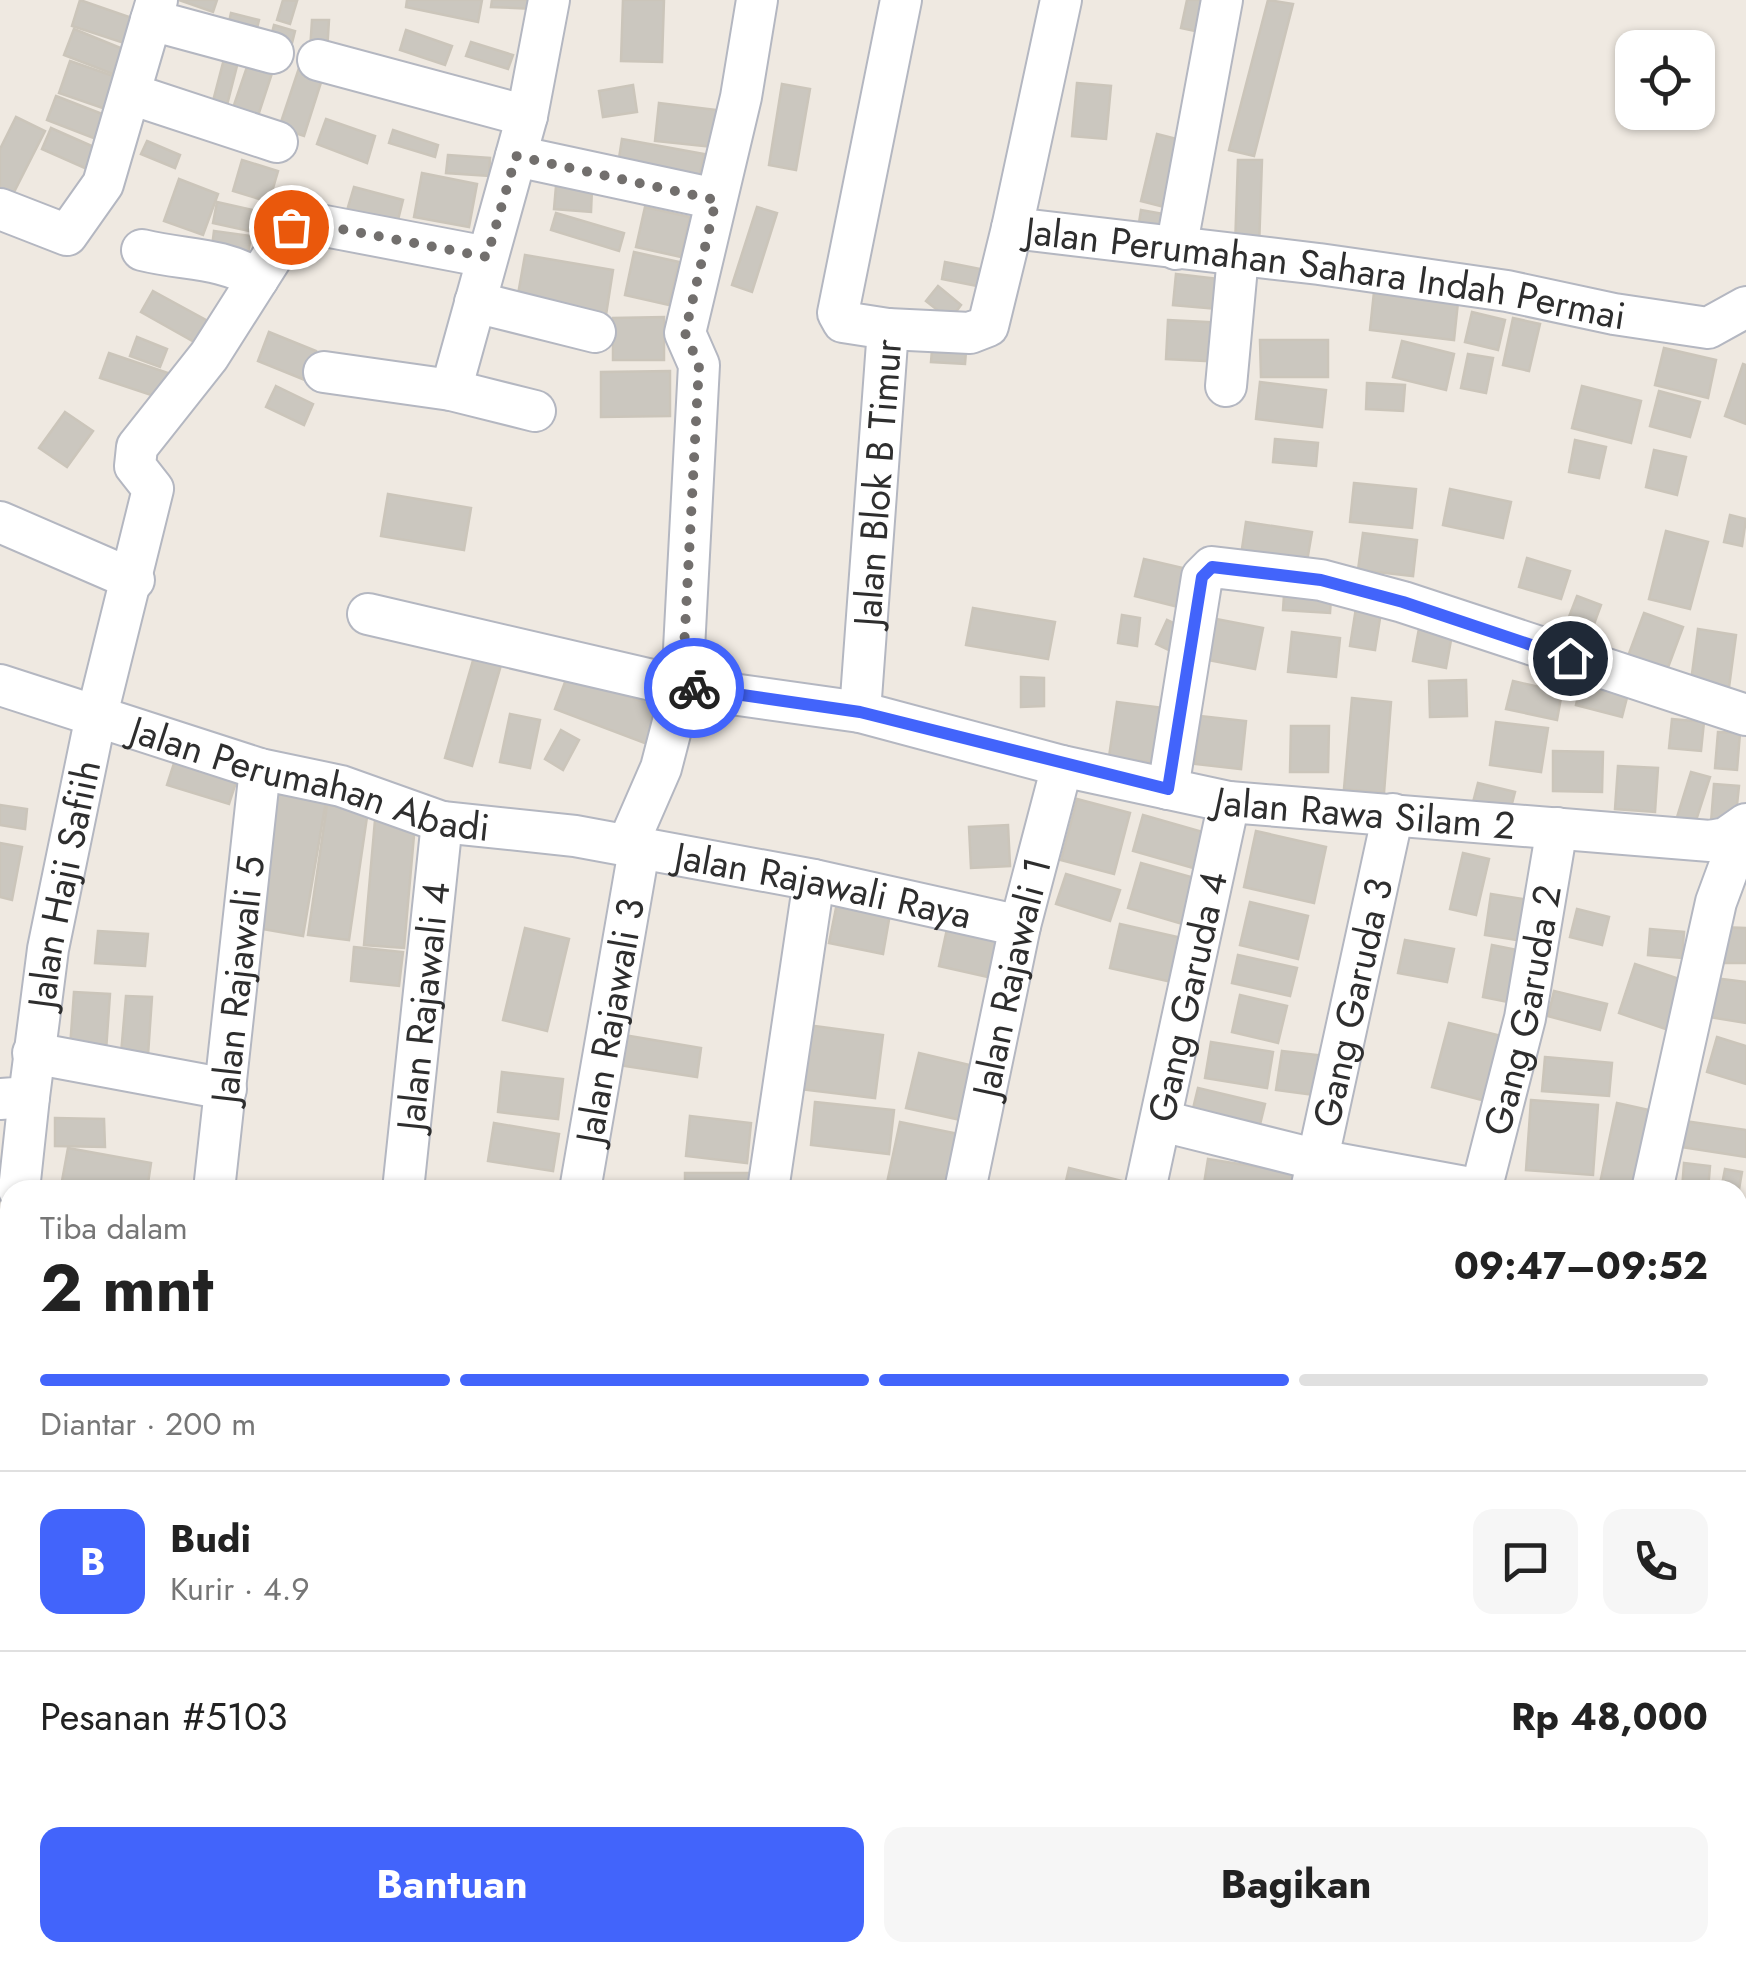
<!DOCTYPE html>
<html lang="id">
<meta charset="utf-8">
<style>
:root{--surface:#fff;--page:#f6f6f6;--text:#222;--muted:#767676;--line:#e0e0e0;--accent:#4264fb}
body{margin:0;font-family:Jost,sans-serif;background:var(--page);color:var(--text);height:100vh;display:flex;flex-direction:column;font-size:38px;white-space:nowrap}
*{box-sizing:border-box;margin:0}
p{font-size:32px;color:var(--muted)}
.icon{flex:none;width:55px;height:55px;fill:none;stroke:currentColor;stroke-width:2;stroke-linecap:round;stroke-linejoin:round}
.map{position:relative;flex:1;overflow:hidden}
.drawer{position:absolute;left:0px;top:1180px;width:1748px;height:782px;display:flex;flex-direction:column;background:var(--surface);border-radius:30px 30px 0 0;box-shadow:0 2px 8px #0004}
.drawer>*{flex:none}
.fabs{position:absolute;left:1615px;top:30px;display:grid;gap:20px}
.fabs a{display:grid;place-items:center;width:100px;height:100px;border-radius:20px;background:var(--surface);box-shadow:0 2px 8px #0004;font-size:50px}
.pin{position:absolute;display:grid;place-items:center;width:85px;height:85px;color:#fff;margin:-42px;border:5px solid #fff;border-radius:50%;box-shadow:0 2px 10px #0007}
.courier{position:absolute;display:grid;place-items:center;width:100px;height:100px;margin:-50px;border:8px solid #4264fb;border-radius:50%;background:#fff;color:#222;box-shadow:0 2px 12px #0007}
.head em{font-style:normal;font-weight:700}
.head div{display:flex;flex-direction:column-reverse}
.head{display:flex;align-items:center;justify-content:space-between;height:170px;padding:0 40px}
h1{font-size:65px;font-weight:700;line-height:75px}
.bar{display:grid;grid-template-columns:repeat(4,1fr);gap:15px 10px;align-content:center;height:120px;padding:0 40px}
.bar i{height:12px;border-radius:8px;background:var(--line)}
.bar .active{background:var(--accent)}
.bar p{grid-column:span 4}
.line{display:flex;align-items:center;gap:25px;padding:0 40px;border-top:2px solid var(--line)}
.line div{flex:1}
.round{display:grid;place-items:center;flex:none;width:105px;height:105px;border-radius:20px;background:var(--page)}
.cta{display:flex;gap:20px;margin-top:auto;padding:20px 40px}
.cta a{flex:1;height:115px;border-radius:20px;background:var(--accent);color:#fff;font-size:40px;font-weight:700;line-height:115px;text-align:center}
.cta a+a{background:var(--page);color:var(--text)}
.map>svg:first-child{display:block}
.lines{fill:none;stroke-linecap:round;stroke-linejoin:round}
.river{stroke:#75cff0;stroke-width:65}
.building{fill:#cbc7bf;stroke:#cbc5ba;stroke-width:2.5}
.minor-casing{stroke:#b4b7c1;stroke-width:44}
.tertiary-casing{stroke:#b4b7c1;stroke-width:56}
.minor{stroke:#fff;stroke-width:40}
.tertiary{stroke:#fff;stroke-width:52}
.done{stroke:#726f6d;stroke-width:10;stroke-dasharray:0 18}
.route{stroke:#4264fb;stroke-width:12}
.labels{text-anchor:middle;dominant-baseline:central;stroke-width:8;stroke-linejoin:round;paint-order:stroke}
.street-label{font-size:38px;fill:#2e2e2e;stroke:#fff}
</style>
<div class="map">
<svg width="1746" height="1962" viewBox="0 0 1746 1962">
<rect width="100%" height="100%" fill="#efe9e1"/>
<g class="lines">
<!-- river -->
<g class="river">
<polyline points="0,1711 10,1711"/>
<polyline points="1738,1745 1746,1745"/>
</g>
</g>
<!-- building -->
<g class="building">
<polygon points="80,0 135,19 127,44 72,26"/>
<polygon points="179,0 217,0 213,12"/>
<polygon points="283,0 297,1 290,24 277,20"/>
<polygon points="407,0 482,0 478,22 406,7"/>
<polygon points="492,0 536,0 535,9 491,7"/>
<polygon points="623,0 664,0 662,62 621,61"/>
<polygon points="1187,0 1221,0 1214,35 1181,28"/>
<polygon points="1268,0 1293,4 1254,156 1229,150"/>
<polygon points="231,13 259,20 253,45 225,39"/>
<polygon points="312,20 329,20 327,52 310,51"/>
<polygon points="274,25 295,31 289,55 268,49"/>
<polygon points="74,29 123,49 113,74 64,55"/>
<polygon points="406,30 452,46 445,65 400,50"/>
<polygon points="471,42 513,55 508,69 466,56"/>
<polygon points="252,52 276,61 257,119 232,111"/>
<polygon points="224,59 238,62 226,109 212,105"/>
<polygon points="70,61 122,79 111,111 59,93"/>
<polygon points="300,65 324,73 304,136 279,128"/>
<polygon points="1077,83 1111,86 1106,139 1072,136"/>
<polygon points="782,84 810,89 796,170 769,165"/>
<polygon points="633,85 637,112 603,117 599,91"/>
<polygon points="56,96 110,117 101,141 47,120"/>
<polygon points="659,103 717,110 712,147 655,141"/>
<polygon points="16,117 45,131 11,198 0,192 0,149"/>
<polygon points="326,119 375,136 367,163 317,144"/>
<polygon points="51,128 103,151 94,172 42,149"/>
<polygon points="393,130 438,145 435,157 389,143"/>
<polygon points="1157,134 1188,142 1172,209 1141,201"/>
<polygon points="622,139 704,154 698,185 617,171"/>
<polygon points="147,141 180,155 175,168 141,154"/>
<polygon points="448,155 490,158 489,176 446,173"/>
<polygon points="242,160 278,171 269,202 233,191"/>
<polygon points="1238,160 1262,160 1259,248 1235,247"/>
<polygon points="422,173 477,184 469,227 414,217"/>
<polygon points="179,179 218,194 203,235 164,221"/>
<polygon points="556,186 592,189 591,212 554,209"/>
<polygon points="354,187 403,200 396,228 346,214"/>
<polygon points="217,202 280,216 276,237 213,223"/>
<polygon points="645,207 690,217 681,257 636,247"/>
<polygon points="757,207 777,213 752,292 732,285"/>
<polygon points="1141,210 1169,215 1165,241 1137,236"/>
<polygon points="556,213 624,233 619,251 551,230"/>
<polygon points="214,231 251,236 247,260 211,255"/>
<polygon points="634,252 679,262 669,305 625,295"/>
<polygon points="525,255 613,270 606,315 517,300"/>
<polygon points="945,262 1000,273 997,290 942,279"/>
<polygon points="1176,274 1220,279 1217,309 1173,305"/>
<polygon points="938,286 961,305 950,320 926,301"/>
<polygon points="153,291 217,326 205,348 141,312"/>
<polygon points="1374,292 1458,302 1454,340 1370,330"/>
<polygon points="1472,312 1505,320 1498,350 1465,342"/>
<polygon points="664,317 664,360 613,360 613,318"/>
<polygon points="1513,318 1540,324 1529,371 1503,365"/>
<polygon points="1168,320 1226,323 1224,362 1166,359"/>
<polygon points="269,332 316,351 305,380 258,361"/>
<polygon points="137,337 167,349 160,367 130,356"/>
<polygon points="933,337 967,339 965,364 931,362"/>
<polygon points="1260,340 1328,340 1328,377 1261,377"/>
<polygon points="1402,341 1454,354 1446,390 1393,377"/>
<polygon points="1664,348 1716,360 1708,398 1655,385"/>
<polygon points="109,353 168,373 160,398 100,378"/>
<polygon points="1468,354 1493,358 1486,393 1461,388"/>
<polygon points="1743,364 1746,365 1746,424 1725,416"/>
<polygon points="670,371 670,416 601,417 601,372"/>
<polygon points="1260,382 1326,390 1322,427 1256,419"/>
<polygon points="1367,383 1405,385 1403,411 1366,409"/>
<polygon points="276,386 313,404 304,425 266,407"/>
<polygon points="1582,386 1641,401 1631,443 1572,428"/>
<polygon points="1659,391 1700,402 1690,437 1650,426"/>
<polygon points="65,412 93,431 67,467 39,448"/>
<polygon points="1275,439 1318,443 1316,466 1273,462"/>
<polygon points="1575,440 1606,447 1599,478 1569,472"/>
<polygon points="1654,450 1686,457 1677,495 1646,487"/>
<polygon points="1354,483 1416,489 1412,528 1350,522"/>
<polygon points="1450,489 1511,502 1503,538 1443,525"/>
<polygon points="388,494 471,508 464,550 381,536"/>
<polygon points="1730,515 1746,519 1742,546 1724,542"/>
<polygon points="1246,522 1312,532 1305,573 1240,562"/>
<polygon points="1666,531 1708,542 1690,609 1649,599"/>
<polygon points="1363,533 1417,540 1413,576 1358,570"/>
<polygon points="1527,558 1570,571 1561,599 1519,587"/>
<polygon points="1144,559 1191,570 1182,608 1135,596"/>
<polygon points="1284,595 1331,598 1330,613 1283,610"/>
<polygon points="1577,596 1601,605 1582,657 1557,648"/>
<polygon points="973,608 1055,622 1048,659 966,645"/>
<polygon points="1356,608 1381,612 1375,650 1350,646"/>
<polygon points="1644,613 1683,627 1663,681 1624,667"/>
<polygon points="1122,615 1140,618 1137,646 1118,643"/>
<polygon points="1211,618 1263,628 1255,669 1203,659"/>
<polygon points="1167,620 1184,628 1173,652 1156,644"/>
<polygon points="1420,623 1453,629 1446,668 1413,661"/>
<polygon points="1698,629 1736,635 1728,695 1690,689"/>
<polygon points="1292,632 1340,638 1336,677 1288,672"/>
<polygon points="478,643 505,651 472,766 445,758"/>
<polygon points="568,674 660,708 647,744 555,709"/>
<polygon points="1583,674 1630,686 1622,717 1576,705"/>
<polygon points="1021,677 1044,678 1044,706 1021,707"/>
<polygon points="1466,680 1467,716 1430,717 1429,681"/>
<polygon points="1513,681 1562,692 1557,720 1506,709"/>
<polygon points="1352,698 1391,702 1384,793 1344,789"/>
<polygon points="1117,702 1164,708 1157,763 1109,757"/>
<polygon points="510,714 540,720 530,768 500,762"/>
<polygon points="1200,716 1246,721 1241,769 1195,764"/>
<polygon points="1672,719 1704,722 1701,751 1669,748"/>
<polygon points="1496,722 1548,728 1541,772 1490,765"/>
<polygon points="1291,726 1329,726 1328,772 1290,772"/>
<polygon points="561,730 579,740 563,770 545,759"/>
<polygon points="1718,732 1740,733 1737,770 1715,768"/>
<polygon points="1553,751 1603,752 1602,792 1553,791"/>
<polygon points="177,754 239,773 229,804 167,785"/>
<polygon points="1618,766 1658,768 1655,812 1615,809"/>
<polygon points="1691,772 1710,777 1692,833 1674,827"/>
<polygon points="1478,783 1515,792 1508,819 1471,810"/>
<polygon points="1714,784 1739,786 1735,824 1711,822"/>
<polygon points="271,785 327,795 303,936 246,926"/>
<polygon points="1077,799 1130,813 1114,874 1061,860"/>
<polygon points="0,805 27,809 25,829 0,825"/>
<polygon points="327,805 368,810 349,940 308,935"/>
<polygon points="1143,815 1210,834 1200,870 1133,851"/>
<polygon points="375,820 415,824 404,948 364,945"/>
<polygon points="1008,825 1010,866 971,868 969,827"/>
<polygon points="1256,831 1326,847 1314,903 1244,887"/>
<polygon points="0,843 22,847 12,900 0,897"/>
<polygon points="1463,853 1489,859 1476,915 1450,909"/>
<polygon points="1141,863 1202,880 1189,926 1128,908"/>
<polygon points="1066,874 1120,890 1110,921 1056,904"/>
<polygon points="1491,894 1535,901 1529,942 1485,935"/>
<polygon points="1250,902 1308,916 1298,959 1240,945"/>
<polygon points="837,903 890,914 883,954 829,943"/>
<polygon points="1577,909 1609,917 1602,945 1570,937"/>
<polygon points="1120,924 1186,939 1176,983 1110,968"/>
<polygon points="1721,927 1746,928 1746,963 1720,963"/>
<polygon points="525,928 569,939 547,1031 503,1020"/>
<polygon points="947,929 1009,942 1001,980 939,966"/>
<polygon points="1650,929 1684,932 1682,958 1648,955"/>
<polygon points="98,931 148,934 145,966 95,963"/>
<polygon points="1405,940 1454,949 1447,982 1398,973"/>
<polygon points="1492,945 1527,952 1518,1004 1483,997"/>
<polygon points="354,947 403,952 399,986 351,981"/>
<polygon points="1238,955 1297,968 1290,996 1232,983"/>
<polygon points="1635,964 1694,984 1677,1033 1619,1013"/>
<polygon points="1714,978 1746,982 1746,1023 1709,1017"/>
<polygon points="1554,991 1607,1004 1600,1030 1548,1016"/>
<polygon points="74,992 110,994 106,1051 70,1048"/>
<polygon points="1240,995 1287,1006 1278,1043 1232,1032"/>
<polygon points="126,996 152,997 148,1055 121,1054"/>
<polygon points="1449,1023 1513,1039 1497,1104 1432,1087"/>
<polygon points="807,1025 883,1035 875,1098 799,1089"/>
<polygon points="618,1034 701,1048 697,1077 612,1064"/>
<polygon points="1717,1037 1746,1046 1746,1084 1707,1072"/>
<polygon points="1211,1042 1273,1052 1267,1088 1205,1078"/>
<polygon points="1282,1051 1335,1057 1330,1097 1276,1090"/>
<polygon points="919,1053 986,1069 974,1123 906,1108"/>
<polygon points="1545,1057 1612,1063 1609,1096 1542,1091"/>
<polygon points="502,1072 563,1079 558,1119 498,1112"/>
<polygon points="1198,1088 1265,1104 1256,1141 1189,1125"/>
<polygon points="1531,1100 1598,1105 1593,1175 1526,1170"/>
<polygon points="815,1102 894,1110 889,1154 811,1145"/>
<polygon points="1617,1103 1667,1114 1651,1190 1599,1188"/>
<polygon points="690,1116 751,1123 747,1163 686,1156"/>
<polygon points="55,1118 104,1119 105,1147 55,1146"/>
<polygon points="1685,1121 1746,1130 1746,1157 1681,1147"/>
<polygon points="900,1122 973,1137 963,1190 921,1190 887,1183"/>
<polygon points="494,1123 559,1134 553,1171 488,1161"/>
<polygon points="68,1148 151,1163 147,1190 111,1190 62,1181"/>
<polygon points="1208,1159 1301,1174 1299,1190 1203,1190"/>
<polygon points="1684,1163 1710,1166 1708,1190 1682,1190"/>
<polygon points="1069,1168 1130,1183 1129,1190 1064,1190"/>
<polygon points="1725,1169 1742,1172 1738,1195 1738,1190 1721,1190"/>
<polygon points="685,1173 752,1173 751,1190 685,1190"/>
<polygon points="1738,1259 1746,1260 1746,1287 1738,1286"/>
<polygon points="1738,1420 1746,1422 1746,1485 1738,1484"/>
<rect x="1115" y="1952" width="42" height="10"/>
<rect x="1424" y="1952" width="54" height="10"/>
</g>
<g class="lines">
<!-- minor casing -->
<g class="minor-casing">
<g id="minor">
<polyline points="157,0 151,20 273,53"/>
<path id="s1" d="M 1061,0 L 1012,228 L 1319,264 L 1507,291 L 1614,314 L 1708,328 L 1746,307"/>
<polyline points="318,60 527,116"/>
<polyline points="131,94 277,142"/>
<polyline points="516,156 716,199"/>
<polyline points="0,209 67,235 103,184 151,20"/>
<polyline points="1176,249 1222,0"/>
<path d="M 142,250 C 186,261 217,256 258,279"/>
<polyline points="475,302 595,332"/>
<polyline points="888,329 970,333 988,326 1012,228"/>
<polyline points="324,372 451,390 535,411"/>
<polyline points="1226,386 1238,256"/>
<polyline points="451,390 527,116 549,0"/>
<polyline points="0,522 134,580"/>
<polyline points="368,614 682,687 699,365 685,333 741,97 757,0"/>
<path id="s2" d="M 0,685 L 260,769 L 341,786 L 442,822 L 575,836 L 814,880 L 1020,926"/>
<path id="s3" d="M 860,712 L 888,329 L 843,322 L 838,313 L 901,0"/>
<polyline points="1168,789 1202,577 1212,567 1321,580 1403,602 1746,715"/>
<path id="s4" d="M 627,846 L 661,768 L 682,687 L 860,712 L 1062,766 L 1229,802 L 1710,841 L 1726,838 L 1746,824"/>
<polyline points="33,1053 226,1089"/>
<path id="s5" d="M 0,1099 L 29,1097 L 48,949 L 92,735 L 153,489 L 135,466 L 137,447 L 209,356 L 291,227 L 304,222 L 487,257"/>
<polyline points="1162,1121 1318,1160 1481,1190"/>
<polyline points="19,1190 29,1097"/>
<path id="s6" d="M 214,1190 L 260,769"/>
<path id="s7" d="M 403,1190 L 442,822"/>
<path id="s8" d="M 580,1190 L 639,850"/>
<polyline points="768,1190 814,880"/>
<path id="s9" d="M 965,1190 L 1020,926 L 1062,766"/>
<path id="s10" d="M 1145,1190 L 1229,802"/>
<path id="s11" d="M 1311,1190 L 1393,814"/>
<path id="s12" d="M 1481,1190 L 1525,1018 L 1557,828"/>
<polyline points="1652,1190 1716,902 1744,826"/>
<polyline points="1738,1239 1746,1241"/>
<polyline points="1738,1403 1746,1405"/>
<polyline points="1738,1551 1746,1554"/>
<polyline points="1742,1607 1746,1583"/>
<polyline points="1738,1777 1746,1777"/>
<polyline points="1738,1942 1746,1943"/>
<polyline points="183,1952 222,1962"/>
<polyline points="334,1962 340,1952"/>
<polyline points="480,1962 482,1952"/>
<polyline points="838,1962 839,1952"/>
<polyline points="1201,1962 1201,1952"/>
<polyline points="1588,1962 1590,1952"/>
</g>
</g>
<!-- tertiary casing -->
<g class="tertiary-casing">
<g id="tertiary">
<polyline points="0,1660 10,1660"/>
<polyline points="1738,1693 1746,1693"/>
</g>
</g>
<!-- minor -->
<use href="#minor" class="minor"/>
<!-- tertiary -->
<use href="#tertiary" class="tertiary"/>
</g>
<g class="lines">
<!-- done -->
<polyline class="done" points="291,227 304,222 487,257 516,156 716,200 685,333 699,365 682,687 694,688"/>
<!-- route -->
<polyline class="route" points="694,688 860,712 1168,789 1202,577 1212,567 1321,580 1403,602 1570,658"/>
</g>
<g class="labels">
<!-- street labels -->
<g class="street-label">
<text stroke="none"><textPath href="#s1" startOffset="550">Jalan Perumahan Sahara Indah Permai</textPath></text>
<text stroke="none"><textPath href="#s3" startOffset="230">Jalan Blok B Timur</textPath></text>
<text stroke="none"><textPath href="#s2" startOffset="325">Jalan Perumahan Abadi</textPath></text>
<text stroke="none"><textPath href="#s4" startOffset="865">Jalan Rawa Silam 2</textPath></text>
<text stroke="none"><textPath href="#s5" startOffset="245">Jalan Haji Safiih</textPath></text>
<text stroke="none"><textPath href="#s2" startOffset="850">Jalan Rajawali Raya</textPath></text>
<text stroke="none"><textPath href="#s9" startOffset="218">Jalan Rajawali 1</textPath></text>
<text stroke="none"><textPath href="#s6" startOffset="212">Jalan Rajawali 5</textPath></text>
<text stroke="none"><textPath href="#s10" startOffset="198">Gang Garuda 4</textPath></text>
<text stroke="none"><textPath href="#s11" startOffset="192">Gang Garuda 3</textPath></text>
<text stroke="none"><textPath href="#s7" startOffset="185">Jalan Rajawali 4</textPath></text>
<text stroke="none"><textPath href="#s12" startOffset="185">Gang Garuda 2</textPath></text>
<text stroke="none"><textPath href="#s8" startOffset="172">Jalan Rajawali 3</textPath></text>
</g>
</g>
</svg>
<div class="fabs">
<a><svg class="icon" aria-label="locate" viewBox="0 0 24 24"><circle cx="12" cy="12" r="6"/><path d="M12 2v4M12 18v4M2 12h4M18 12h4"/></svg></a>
</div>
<div class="pin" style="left:291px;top:227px;background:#ea580c"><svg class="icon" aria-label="bag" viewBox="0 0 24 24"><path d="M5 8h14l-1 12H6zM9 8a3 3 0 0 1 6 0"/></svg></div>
<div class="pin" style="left:1570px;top:658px;background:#1f2937"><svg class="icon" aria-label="home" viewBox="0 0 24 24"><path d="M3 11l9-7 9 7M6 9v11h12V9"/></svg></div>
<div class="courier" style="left:694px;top:688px"><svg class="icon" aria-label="bike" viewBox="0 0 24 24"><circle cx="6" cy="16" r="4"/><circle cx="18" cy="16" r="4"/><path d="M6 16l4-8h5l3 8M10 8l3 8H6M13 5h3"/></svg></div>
<section class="drawer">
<div class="head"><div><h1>2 mnt</h1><p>Tiba dalam</p></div><em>09:47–09:52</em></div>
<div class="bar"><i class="active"></i><i class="active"></i><i class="active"></i><i></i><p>Diantar · 200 m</p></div>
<div class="line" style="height:180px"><b class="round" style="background:var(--accent);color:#fff">B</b><div><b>Budi</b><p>Kurir · 4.9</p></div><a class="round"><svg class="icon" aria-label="chat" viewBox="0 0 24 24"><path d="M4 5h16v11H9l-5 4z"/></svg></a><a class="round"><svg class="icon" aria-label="phone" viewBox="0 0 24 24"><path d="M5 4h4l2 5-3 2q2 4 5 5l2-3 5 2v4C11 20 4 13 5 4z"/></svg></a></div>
<div class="line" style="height:130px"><div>Pesanan #5103</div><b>Rp 48,000</b></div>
<div class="cta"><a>Bantuan</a><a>Bagikan</a></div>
</section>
</div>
